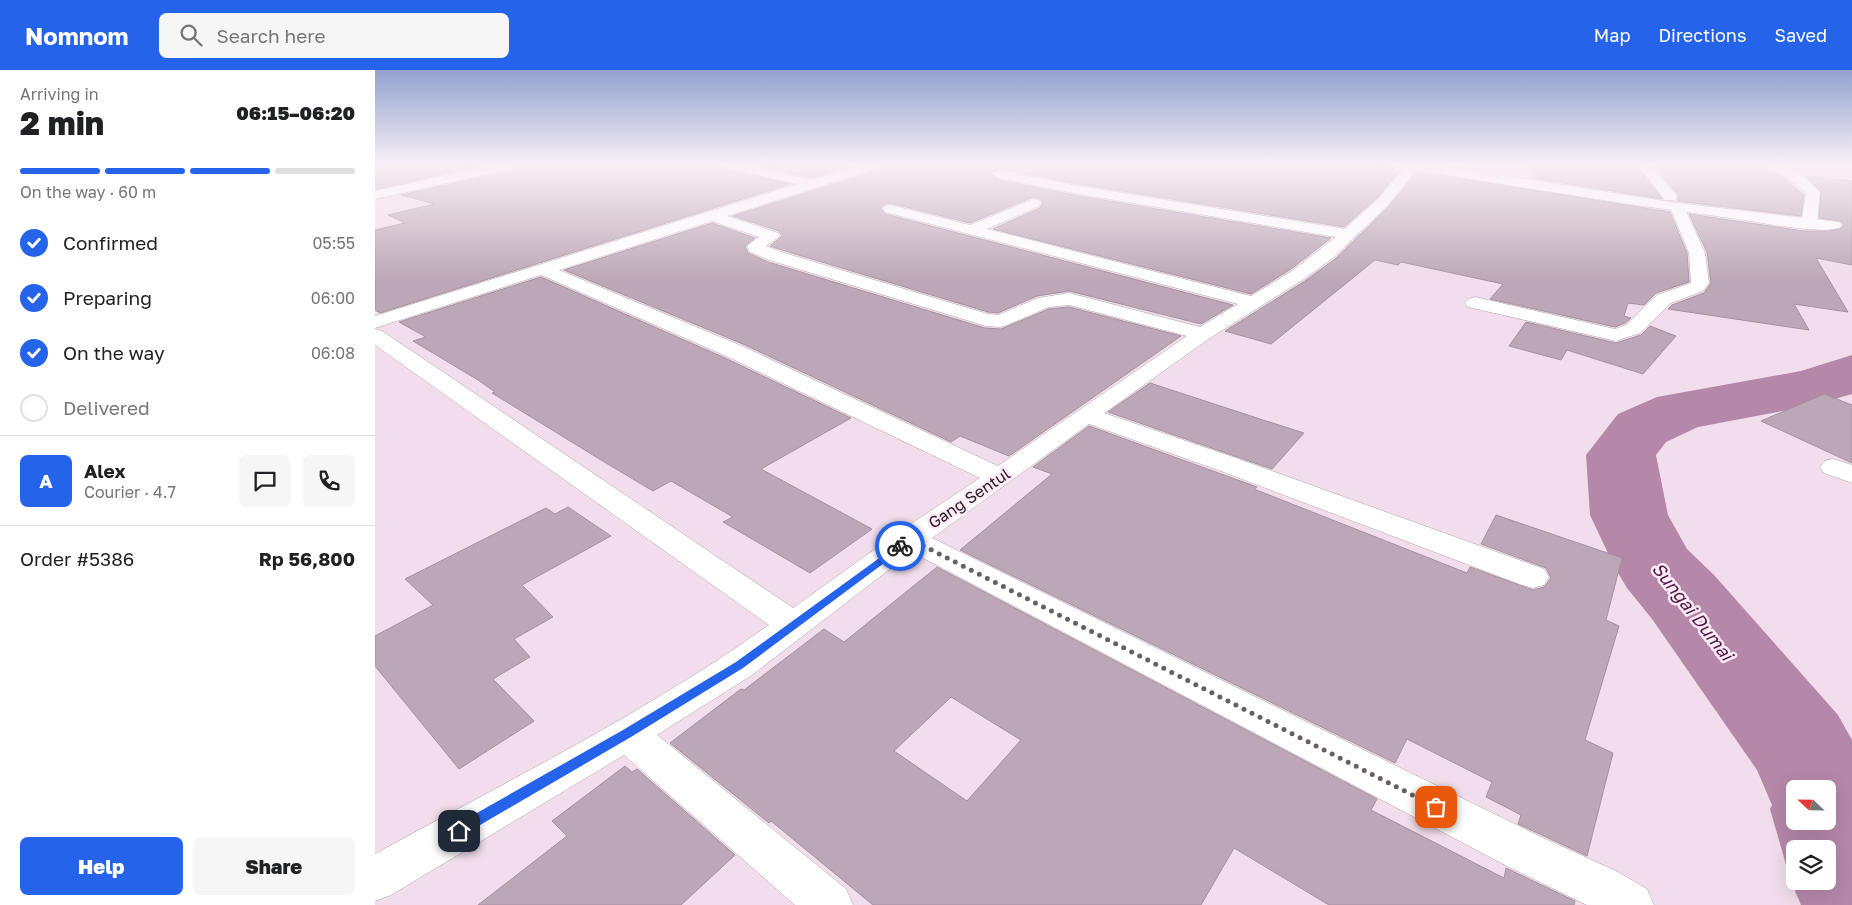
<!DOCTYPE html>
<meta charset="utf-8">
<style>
:root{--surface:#fff;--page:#f6f6f6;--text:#202124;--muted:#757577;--line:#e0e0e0;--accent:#2563eb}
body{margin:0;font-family:"Golos Text",sans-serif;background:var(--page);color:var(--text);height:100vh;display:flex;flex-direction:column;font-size:19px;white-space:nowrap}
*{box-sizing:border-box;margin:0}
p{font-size:16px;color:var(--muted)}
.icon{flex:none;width:28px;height:28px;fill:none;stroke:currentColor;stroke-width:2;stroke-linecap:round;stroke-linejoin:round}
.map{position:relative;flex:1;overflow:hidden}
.drawer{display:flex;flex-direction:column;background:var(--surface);width:375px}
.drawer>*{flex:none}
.needle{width:32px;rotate:292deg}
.fabs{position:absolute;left:1411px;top:710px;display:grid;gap:10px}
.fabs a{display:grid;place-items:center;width:50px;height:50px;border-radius:8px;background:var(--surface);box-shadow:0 5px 20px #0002;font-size:25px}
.pin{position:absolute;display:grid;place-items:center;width:42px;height:42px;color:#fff;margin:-21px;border-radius:10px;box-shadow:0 2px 8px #0006}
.courier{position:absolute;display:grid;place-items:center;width:50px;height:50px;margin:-25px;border:4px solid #2563eb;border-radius:50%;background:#fff;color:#222;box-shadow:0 1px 6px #0007}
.headline em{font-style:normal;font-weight:800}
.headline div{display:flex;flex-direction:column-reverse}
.headline{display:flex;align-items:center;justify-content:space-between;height:85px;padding:0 20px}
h1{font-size:32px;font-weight:800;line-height:38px}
.bar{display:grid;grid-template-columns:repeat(4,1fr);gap:8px 5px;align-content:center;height:60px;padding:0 20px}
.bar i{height:6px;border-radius:4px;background:var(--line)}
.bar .active{background:var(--accent)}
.bar p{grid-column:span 4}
.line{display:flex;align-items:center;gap:12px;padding:0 20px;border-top:1px solid var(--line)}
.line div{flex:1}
.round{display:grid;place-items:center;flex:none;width:52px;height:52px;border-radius:8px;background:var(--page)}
ol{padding:0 20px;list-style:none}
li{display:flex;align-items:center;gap:15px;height:55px}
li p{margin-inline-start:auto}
li .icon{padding:5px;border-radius:50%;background:var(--accent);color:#fff;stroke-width:4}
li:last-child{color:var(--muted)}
li i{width:28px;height:28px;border:2px solid var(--line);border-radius:50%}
.cta{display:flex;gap:10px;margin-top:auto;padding:10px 20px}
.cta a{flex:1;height:58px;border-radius:8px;background:var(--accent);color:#fff;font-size:20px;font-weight:800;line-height:58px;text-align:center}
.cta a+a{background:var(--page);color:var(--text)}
header{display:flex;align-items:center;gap:30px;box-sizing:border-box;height:70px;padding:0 25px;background:var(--accent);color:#fff}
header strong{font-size:24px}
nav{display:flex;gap:28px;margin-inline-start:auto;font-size:18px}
.search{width:350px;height:45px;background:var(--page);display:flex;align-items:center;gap:12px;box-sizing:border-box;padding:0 18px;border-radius:8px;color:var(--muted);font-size:19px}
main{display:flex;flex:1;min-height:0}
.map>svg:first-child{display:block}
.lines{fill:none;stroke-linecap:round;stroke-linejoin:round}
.river{fill:#b587a9;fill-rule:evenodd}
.building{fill:#bba7b5;stroke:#a4919f;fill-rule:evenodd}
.minor-casing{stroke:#b6a2b0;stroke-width:1}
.primary-casing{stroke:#b6a2b0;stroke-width:1}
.minor{fill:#fff;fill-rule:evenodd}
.primary{fill:#fff;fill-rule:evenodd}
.route{fill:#2563eb}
.done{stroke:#6a5e66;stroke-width:5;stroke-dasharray:0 9}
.labels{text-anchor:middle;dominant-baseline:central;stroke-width:5;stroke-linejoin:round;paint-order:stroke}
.street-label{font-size:16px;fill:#211a1f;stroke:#ffeaf9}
.water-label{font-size:18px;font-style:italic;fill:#501946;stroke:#ffeaf9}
</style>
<header>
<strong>Nomnom</strong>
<div class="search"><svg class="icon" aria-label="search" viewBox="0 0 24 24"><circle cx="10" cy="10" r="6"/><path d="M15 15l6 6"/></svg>Search here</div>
<nav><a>Map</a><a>Directions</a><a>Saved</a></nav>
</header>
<main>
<section class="drawer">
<div class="headline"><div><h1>2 min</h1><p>Arriving in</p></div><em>06:15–06:20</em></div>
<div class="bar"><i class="active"></i><i class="active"></i><i class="active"></i><i></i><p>On the way · 60 m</p></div>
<ol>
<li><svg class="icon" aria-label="check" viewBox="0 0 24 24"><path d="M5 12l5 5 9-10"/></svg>Confirmed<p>05:55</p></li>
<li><svg class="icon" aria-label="check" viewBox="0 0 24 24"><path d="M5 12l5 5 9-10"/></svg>Preparing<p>06:00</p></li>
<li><svg class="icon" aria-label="check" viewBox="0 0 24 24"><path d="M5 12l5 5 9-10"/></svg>On the way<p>06:08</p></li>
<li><i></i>Delivered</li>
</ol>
<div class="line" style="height:90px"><b class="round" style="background:var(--accent);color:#fff">A</b><div><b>Alex</b><p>Courier · 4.7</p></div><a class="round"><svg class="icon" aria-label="chat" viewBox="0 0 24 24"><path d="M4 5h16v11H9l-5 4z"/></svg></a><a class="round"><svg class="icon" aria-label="phone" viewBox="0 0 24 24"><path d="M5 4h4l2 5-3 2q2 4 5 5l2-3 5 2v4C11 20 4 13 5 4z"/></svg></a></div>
<div class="line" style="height:65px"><div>Order #5386</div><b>Rp 56,800</b></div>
<div class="cta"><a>Help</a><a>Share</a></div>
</section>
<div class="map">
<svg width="1477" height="835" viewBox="0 0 1477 835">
<rect width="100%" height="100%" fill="#f1ddeb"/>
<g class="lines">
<!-- river -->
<path class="river" d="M 1477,285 L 1477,324 L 1439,335 L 1323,357 L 1291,372 L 1281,385 L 1293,445 L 1312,479 L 1339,505 L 1463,645 L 1477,670 L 1477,835 L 1426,835 L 1416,812 L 1395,739 L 1397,735 L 1382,700 L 1277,549 L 1252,518 L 1240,498 L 1215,445 L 1211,385 L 1243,344 L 1282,327 L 1426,301 ZM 1420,719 L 1452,719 L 1452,751 L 1420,751 ZM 1420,779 L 1452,779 L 1452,811 L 1420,811 Z"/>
</g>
<!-- building -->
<g class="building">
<polygon points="0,94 111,94 1,119"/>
<polygon points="148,94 344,94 347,99 415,114 5,243 0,240 0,160 30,153 13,145 60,134 26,125 140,100"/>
<polygon points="380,94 480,94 437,108"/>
<polygon points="509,94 988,94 1026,99 1002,128 969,157 698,113 624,98 615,103 624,110 698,125 956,168 916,199 876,224 618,159 665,138 668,132 664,128 658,127 595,153 515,133 510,134 506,138 510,144 858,235 826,254 694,221 662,226 623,243 613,242 407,180 395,176 407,166 404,161 358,146 507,99"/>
<polygon points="1152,94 1260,94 1287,129 1158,108"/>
<polygon points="1278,94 1387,94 1393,101 1401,102 1429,125 1426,146 1302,131 1304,126"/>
<polygon points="1042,102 1295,142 1312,183 1314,212 1281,223 1269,235 1253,233 1249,246 1256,248 1250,253 1240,257 1115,229 1128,214 1026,192 1023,195 1000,190 896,274 850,261 930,211 960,189 1014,136"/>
<polygon points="1431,106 1477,111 1477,195 1441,188 1473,242 1419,234 1434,260 1293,239 1297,235 1329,223 1336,213 1332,182 1314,144 1428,161 1454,161 1465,159 1469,155 1465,151 1444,148 1446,122"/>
<polygon points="337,153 380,168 370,176 373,183 393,192 610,258 626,259 674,239 694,237 806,266 634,386 585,366 576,372 368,274 189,200"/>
<polygon points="166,207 350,288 476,348 386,399 497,459 435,503 348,452 358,447 296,411 278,421 226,390 117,323 120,322 103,310 38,271 51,267 24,252"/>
<polygon points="1151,252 1241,273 1266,265 1275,256 1301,266 1268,304 1192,280 1186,290 1134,276"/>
<polygon points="775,313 882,348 929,363 897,399 733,342"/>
<polygon points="1449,324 1477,335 1477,393 1386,351"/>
<polygon points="714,356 882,417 879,419 1092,503 1095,497 1158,520 1169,517 1176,508 1171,498 1106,474 1121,445 1247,488 1231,550 1244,556 1210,670 1238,683 1212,786 1143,754 1146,745 1111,727 1117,712 1032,669 1020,693 585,480 677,404 658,397"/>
<polygon points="193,437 236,466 147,515 178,547 139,569 155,587 118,609 159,651 84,699 0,596 0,566 58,535 30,509 171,438 180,444"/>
<path d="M 562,497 L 1002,729 L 996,740 L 1129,808 L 1131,798 L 1200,831 L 1199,835 L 954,835 L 859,778 L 826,835 L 498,835 L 396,751 L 394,753 L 295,673 L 366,619 L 369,620 L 449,559 L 469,572 ZM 576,627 L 646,670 L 592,731 L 519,681 Z"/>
<polygon points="250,696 257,702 262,699 360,785 306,835 103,835 192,766 177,751"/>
</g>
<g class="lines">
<!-- minor casing -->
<g class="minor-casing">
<g id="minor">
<polygon points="121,94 146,94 140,98 0,129 0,121"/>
<path d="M 346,94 L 370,94 L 437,110 L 487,94 L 507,94 L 506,97 L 352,146 L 403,163 L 405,166 L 391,176 L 406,182 L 613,244 L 623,245 L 663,228 L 694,223 L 825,257 L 863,234 L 510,142 L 508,139 L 510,136 L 515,135 L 595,155 L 659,129 L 664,130 L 666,133 L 664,136 L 612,159 L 876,226 L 917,201 L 961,167 L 698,123 L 624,108 L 617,104 L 624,100 L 698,115 L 970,159 L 1003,129 L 1032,94 L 1042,94 L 1042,99 L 1013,135 L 959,187 L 929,209 L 835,268 L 729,343 L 861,388 L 1169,499 L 1174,507 L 1169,515 L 1158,518 L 1147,515 L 843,400 L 714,354 L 557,468 L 1164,766 L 1241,801 L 1272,819 L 1279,835 L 1212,835 L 1132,796 L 537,482 L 377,605 L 282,665 L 471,819 L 478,835 L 420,835 L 249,685 L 16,825 L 0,831 L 0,784 C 132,711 271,643 394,555 L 0,275 L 0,259 L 7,261 L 418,538 L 524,462 L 605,408 L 351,286 L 166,205 L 0,258 L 0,246 L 422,114 L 347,97 ZM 337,151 L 384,167 L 372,176 L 375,182 L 394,190 L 611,256 L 625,257 L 632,255 L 674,237 L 694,235 L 812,266 L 623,396 L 367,276 L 184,200 Z"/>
<polygon points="1262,94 1275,94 1300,124 1302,127 1300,130 1290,130"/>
<path d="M 1393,94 C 1398,94 1405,93 1409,95 C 1422,100 1437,112 1445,123 L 1442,154 L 1439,157 L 1429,157 L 1426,154 L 1431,124 L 1425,117 Z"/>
<polygon points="1302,133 1307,134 1309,137 1330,183 1334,213 1328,221 1296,233 1265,263 1241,271 1093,237 1090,233 1093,229 1100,227 1240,259 1251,255 1282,225 1316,213 1314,183 1295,137 1297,134"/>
<polygon points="1458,389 1477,395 1477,413 1449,403 1445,397 1449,391"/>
</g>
</g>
<!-- primary casing -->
<g class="primary-casing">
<path id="primary" d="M 1023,94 L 1056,94 L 1302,133 L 1464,152 L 1467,155 L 1464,158 C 1440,164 1390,153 1363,149 C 1251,135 1140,116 1029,98 Z"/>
</g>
<!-- minor -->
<use href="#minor" class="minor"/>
<!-- primary -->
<use href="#primary" class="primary"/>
</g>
<!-- sky -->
<linearGradient id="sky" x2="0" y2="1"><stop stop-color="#93a2cf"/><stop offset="0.45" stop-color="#f9f0f6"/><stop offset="1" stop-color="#f9f0f6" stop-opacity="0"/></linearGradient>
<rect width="1477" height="211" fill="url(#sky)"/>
<!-- route -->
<polygon class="route" points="525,473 528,474 528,479 368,598 256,667 88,765 84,767 79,765 78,761 79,756 248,660 361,592"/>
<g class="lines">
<!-- done -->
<polyline class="done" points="525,476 535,469 1061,737"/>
</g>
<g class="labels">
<!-- street labels -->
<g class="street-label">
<text transform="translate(594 428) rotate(-34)">Gang Sentul</text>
</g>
<!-- water labels -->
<g class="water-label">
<text transform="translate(1318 541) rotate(52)">Sungai Dumai</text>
</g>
</g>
</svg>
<div class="fabs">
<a><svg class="needle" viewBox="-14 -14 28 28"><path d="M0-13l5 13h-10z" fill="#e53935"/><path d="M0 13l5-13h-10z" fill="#757577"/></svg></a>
<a><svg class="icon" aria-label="layers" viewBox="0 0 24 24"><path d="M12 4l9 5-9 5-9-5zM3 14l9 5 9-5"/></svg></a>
</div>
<div class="pin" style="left:1061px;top:737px;background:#ea580c"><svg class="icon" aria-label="bag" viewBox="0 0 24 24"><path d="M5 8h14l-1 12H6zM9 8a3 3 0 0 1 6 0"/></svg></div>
<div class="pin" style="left:84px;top:761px;background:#1f2937"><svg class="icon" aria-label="home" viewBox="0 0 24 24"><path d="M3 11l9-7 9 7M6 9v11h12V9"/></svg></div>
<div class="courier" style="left:525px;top:476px"><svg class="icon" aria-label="bike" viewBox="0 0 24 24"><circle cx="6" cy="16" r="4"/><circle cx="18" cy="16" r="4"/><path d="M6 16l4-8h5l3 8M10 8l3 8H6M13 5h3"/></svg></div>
</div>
</main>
